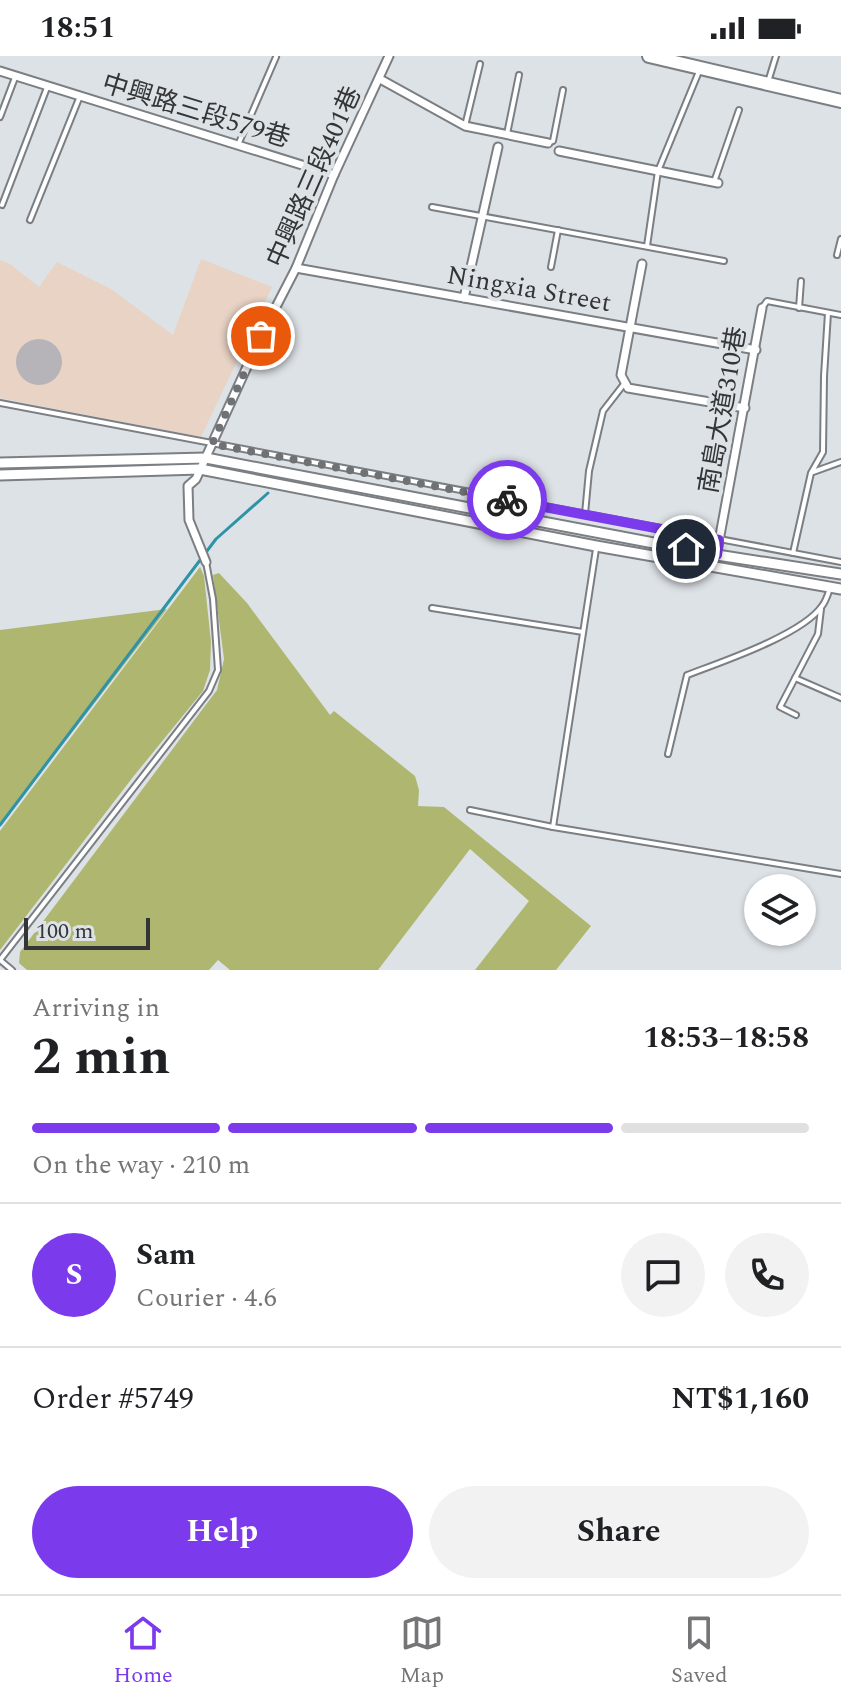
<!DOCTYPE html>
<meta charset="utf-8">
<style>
:root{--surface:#fff;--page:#f2f2f2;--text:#202124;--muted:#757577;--line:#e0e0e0;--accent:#7c3aed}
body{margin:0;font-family:Spectral,"Noto Sans TC",serif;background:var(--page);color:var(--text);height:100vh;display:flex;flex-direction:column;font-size:30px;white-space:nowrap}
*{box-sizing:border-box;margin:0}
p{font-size:26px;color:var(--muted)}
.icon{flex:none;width:44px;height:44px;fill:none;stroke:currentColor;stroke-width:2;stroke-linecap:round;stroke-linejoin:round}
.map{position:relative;height:914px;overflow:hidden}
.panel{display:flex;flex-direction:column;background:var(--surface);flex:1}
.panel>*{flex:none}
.buttons{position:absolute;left:744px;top:818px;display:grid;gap:16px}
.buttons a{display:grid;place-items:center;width:72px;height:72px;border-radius:50%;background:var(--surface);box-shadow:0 2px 6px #0004;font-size:40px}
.scale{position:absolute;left:24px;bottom:20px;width:126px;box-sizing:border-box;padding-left:8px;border:4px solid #343537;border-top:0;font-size:22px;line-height:28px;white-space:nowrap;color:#343537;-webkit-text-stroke:6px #dde2e6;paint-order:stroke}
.pin{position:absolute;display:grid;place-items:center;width:68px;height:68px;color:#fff;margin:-34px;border:4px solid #fff;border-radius:50%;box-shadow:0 2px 8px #0007}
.courier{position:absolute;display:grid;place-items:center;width:80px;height:80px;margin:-40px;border:6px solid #7c3aed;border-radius:50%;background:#fff;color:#222;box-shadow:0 2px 10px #0007}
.head em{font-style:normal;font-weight:700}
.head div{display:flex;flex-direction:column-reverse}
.head{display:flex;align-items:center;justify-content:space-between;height:136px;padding:0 32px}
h1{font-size:52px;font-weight:700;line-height:60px}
.bar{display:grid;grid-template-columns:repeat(4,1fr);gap:12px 8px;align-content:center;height:96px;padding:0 32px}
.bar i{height:10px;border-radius:6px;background:var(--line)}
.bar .current{background:var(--accent)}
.bar p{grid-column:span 4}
.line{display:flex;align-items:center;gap:20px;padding:0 32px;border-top:2px solid var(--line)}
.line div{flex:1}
.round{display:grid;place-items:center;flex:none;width:84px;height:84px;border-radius:42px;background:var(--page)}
.primary-button{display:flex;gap:16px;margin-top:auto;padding:16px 32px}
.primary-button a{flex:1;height:92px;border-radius:48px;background:var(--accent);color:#fff;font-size:32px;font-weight:700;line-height:92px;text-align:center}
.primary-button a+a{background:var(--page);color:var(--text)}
.status{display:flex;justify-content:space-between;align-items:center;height:56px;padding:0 40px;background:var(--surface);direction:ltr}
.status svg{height:22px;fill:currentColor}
.menu{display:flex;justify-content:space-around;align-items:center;height:112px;border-top:2px solid var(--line);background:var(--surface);font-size:22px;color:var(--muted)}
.menu a{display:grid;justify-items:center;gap:4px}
.menu .current{color:var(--accent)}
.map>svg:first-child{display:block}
.education{fill:#e8d3c5}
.green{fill:#afb670}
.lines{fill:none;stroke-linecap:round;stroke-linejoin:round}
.stream{stroke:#2e93a6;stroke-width:3}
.building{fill:#b6b4b9}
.service-casing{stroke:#7b7f83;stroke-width:8}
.minor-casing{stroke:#7b7f83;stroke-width:11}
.tertiary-casing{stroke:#7b7f83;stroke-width:13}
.primary-casing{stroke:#7b7f83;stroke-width:16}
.service{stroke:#fff;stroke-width:4}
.minor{stroke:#fff;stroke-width:7}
.tertiary{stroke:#fff;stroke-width:9}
.primary{stroke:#fff;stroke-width:12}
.done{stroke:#6f7274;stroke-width:8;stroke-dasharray:0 14.4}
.route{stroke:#7c3aed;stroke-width:10}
.labels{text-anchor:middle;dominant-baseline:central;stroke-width:8;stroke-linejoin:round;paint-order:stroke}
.street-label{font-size:26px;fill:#343537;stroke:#dde2e6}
</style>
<div class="status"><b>18:51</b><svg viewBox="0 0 49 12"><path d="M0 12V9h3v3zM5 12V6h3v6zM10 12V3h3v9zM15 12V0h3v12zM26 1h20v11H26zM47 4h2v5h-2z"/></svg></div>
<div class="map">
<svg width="841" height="914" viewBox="0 0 841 914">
<rect width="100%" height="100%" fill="#dde2e6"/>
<!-- education -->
<polygon class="education" points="201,203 272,231 201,381 0,342 0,204 10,208 39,231 57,206 111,233 173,279"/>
<!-- green -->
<g class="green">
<polygon points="200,511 204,520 211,586 210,614 203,635 133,721 0,894 0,775"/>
<polygon points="219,517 247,547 330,659 334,655 415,720 419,734 418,750 444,751 591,870 556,914 475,914 529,845 470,793 378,914 230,914 218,904 209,914 27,914 19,907 20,896 217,634 224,603 213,519"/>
<polygon points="167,553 0,770 0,574"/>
</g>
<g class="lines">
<!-- stream -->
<polyline class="stream" points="0,769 216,483 268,437"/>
</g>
<!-- building -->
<circle class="building" cx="39" cy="306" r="23"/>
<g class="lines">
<!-- service casing -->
<g class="service-casing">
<g id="service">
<polyline points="768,26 776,0"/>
<polyline points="0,61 16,19"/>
<polyline points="465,70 480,8"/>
<polyline points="507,78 519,19"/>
<polyline points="548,87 553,85 563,34"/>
<polyline points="238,89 276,1"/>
<polyline points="714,126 739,54"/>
<polyline points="2,149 48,29"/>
<polyline points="432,151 724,205"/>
<polyline points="30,164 80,40"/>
<polyline points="647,190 658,115 700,13"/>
<polyline points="837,199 841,183"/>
<polyline points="551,211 558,174"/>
<polyline points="762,252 767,245 841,259"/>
<polyline points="799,252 801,225"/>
<polyline points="0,347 841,506"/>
<polyline points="813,416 841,406"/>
<polyline points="585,458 589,415 603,355 624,328"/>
<polyline points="793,497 811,417 823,396 824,320 828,257"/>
<polyline points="432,552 583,576"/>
<polyline points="795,622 841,642"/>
<polyline points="796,659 780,651 818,578 821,553"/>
<path d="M 668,698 L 687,619 C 721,606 802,579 822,550 C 826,545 828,538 830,532"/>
<polyline points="470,754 553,771 841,818"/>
<polyline points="553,771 596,493"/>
<polyline points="0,904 209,635 218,614 213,543 206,506"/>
<polyline points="0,904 12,914"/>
</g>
</g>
<!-- minor casing -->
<g class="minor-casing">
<g id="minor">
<polyline points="0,15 334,119"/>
<polyline points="380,23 465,70 548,87"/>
<polyline points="559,95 718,127"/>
<polyline points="642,208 621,319 628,332 745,352"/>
<polyline points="296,212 756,294"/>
<polyline points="464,242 498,91"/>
<polyline points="716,501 762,252"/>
<polyline points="206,506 189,464 188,430 196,423 261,280 296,212 334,119 389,0"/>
</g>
</g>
<!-- tertiary casing -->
<g class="tertiary-casing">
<g id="tertiary">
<polyline points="0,407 206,402 717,499 841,518"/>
<polyline points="0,419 200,413 596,490 841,533"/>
</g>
</g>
<!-- primary casing -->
<g class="primary-casing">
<polyline id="primary" points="649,0 841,45"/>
</g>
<!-- service -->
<use href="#service" class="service"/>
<!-- minor -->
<use href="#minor" class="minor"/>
<!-- tertiary -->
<use href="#tertiary" class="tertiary"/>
<!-- primary -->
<use href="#primary" class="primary"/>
</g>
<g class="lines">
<!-- done -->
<polyline class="done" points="261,280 212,388 507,444"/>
<!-- route -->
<polyline class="route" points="507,444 719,484 717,499 686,493"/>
</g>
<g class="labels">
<!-- street labels -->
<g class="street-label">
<text transform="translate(196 55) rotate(17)">中興路三段579巷</text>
<text transform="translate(314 121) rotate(-66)">中興路三段401巷</text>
<text transform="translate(529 233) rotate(10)">Ningxia Street</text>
<text transform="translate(723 354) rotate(-80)">南島大道310巷</text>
</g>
</g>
</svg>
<div class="buttons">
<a><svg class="icon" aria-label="layers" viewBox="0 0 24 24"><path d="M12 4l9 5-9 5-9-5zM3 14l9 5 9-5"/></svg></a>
</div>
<div class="scale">100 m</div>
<div class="pin" style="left:261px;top:280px;background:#ea580c"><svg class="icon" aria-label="bag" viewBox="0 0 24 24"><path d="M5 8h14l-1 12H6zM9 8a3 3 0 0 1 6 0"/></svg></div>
<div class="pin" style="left:686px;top:493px;background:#1f2937"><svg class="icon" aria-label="home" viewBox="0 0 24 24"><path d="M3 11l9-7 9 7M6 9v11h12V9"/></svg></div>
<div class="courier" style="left:507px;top:444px"><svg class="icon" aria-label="bike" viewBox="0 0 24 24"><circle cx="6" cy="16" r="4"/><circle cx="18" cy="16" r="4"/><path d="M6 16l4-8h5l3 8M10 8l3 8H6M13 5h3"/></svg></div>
</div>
<section class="panel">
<div class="head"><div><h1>2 min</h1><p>Arriving in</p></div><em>18:53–18:58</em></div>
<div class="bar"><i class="current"></i><i class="current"></i><i class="current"></i><i></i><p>On the way · 210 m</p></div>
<div class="line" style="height:144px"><b class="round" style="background:var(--accent);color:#fff">S</b><div><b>Sam</b><p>Courier · 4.6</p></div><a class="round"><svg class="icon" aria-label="chat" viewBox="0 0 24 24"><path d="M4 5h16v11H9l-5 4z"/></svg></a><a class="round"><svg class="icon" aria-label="phone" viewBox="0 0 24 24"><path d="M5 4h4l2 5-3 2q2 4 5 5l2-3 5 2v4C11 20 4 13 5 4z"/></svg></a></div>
<div class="line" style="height:104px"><div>Order #5749</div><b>NT$1,160</b></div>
<div class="primary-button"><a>Help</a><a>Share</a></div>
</section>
<nav class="menu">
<a class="current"><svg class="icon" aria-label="home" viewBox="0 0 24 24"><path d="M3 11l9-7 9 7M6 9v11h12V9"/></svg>Home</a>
<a><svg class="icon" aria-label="map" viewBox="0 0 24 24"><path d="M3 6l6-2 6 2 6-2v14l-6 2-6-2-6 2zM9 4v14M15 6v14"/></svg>Map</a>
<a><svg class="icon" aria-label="saved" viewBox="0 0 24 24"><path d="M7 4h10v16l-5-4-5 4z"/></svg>Saved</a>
</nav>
